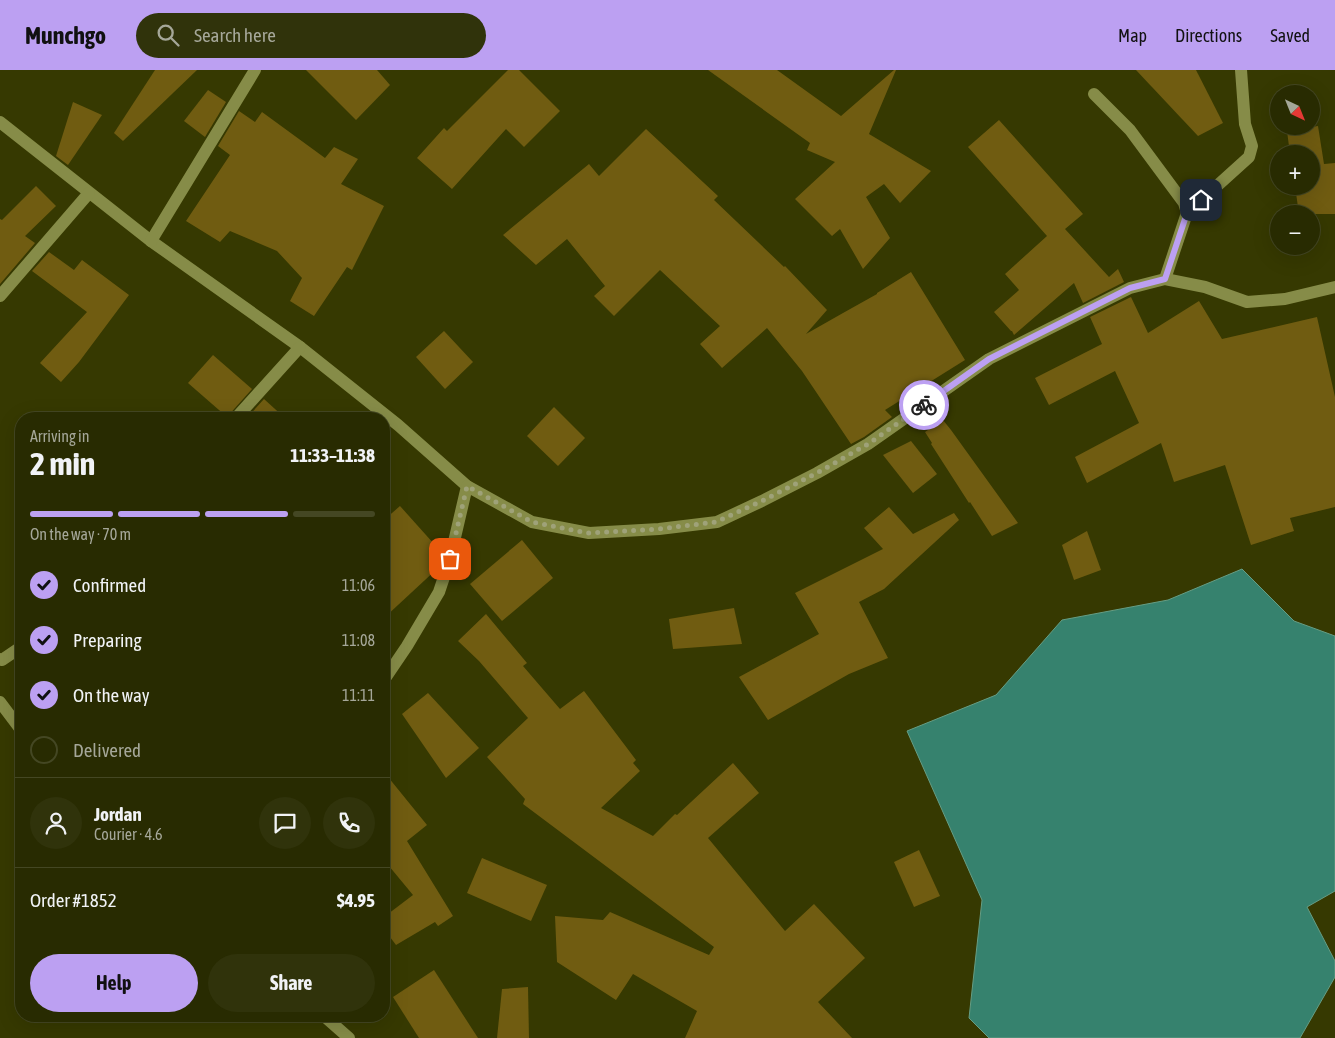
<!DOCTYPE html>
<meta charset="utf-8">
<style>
:root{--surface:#282b01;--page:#30330b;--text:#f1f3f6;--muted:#a5a799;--line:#444723;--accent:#bca0f2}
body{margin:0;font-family:"Asap Condensed",sans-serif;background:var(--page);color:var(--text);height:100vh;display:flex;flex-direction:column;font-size:19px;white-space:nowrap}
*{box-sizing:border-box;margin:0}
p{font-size:16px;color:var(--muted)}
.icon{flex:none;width:28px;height:28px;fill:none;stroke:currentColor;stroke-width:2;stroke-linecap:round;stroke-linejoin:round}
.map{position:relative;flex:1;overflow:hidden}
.sheet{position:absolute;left:15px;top:342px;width:375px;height:610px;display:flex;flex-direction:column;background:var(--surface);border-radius:20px;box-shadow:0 5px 20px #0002,0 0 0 1px var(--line)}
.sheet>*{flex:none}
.needle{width:32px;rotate:137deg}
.tools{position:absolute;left:1270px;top:15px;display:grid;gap:10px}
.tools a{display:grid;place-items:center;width:50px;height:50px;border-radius:50%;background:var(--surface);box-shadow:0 5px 20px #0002,0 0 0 1px var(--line);font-size:25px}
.pin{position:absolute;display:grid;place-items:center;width:42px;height:42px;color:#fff;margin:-21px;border-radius:10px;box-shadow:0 2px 8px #0006}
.courier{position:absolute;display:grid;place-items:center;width:50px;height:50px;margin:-25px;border:4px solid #bca0f2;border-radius:50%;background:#fff;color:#222;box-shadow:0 1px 6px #0007}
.summary em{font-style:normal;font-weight:700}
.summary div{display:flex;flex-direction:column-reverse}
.summary{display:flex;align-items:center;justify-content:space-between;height:85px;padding:0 15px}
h1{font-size:32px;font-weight:700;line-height:38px}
.bar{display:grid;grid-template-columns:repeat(4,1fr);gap:8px 5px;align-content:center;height:60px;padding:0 15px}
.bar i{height:6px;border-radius:4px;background:var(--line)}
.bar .selected{background:var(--accent)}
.bar p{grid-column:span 4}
.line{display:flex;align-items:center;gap:12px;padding:0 15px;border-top:1px solid var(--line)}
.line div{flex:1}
.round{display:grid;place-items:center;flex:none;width:52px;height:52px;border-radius:26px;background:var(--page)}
ol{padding:0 15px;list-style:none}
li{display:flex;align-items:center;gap:15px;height:55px}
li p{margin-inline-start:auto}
li .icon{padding:5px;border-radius:50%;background:var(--accent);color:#111;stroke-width:4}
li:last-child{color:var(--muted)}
li i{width:28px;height:28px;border:2px solid var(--line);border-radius:50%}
.primary-button{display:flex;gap:10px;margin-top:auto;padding:10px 15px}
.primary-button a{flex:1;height:58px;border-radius:30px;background:var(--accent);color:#111;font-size:20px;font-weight:700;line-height:58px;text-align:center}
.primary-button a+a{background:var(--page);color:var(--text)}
header{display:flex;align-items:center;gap:30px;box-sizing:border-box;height:70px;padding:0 25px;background:var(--accent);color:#111}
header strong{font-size:24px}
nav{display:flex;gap:28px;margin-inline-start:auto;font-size:18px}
.search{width:350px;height:45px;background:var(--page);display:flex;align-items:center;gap:12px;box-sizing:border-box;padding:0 18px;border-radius:28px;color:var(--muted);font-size:19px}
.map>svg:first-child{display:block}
.water{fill:#36826e;stroke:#669d84}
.building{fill:#705c11}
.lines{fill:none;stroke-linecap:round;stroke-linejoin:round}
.minor{stroke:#868c48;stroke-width:12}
.done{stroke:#9fa279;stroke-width:5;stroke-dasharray:0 9}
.route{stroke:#bca0f2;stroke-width:6}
</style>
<header>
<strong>Munchgo</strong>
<div class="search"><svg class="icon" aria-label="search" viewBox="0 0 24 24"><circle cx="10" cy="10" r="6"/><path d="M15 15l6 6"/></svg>Search here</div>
<nav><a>Map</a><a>Directions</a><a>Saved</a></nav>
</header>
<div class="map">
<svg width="1335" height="968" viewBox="0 0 1335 968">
<rect width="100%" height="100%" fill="#363901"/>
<!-- water -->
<polygon class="water" points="1242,499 1294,551 1335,566 1335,821 1307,837 1335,891 1335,907 1300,968 989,968 969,948 982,830 907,661 996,625 1062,550 1168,530"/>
<!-- building -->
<g class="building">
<polygon points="155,0 197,0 123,71 114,63"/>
<polygon points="306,0 377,0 390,15 356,50"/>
<polygon points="508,0 519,0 560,41 524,77 506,59 452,119 417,88 444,58 447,61"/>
<polygon points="708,0 777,0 841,46 894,0 896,0 869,64 931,101 900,133 884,114 866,127 890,168 863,199 840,159 832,166 795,129 835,92 807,80 810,73"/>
<polygon points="1136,0 1196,0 1223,53 1198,66"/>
<polygon points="208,20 226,32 205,67 184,51"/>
<polygon points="73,32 102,45 68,95 56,86"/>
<polygon points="239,41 255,52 262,42 325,88 334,77 358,89 341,114 384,136 352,200 347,197 314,246 290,231 302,208 277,181 230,161 220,172 186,151 230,85 218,76"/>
<polygon points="999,50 1083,144 1065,159 1109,207 1118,199 1124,212 1083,233 1074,213 1014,265 1012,261 1011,261 994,242 1019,220 1005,204 1047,166 968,77"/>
<polygon points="1318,56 1324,94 1335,93 1335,144 1299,144 1295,116 1311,116 1311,84 1290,84 1287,61"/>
<polygon points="646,59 718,126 714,130 784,197 785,196 827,240 806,264 843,243 877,224 877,223 911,202 965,290 885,340 892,347 864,367 851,374 802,301 767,258 722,298 700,274 720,256 660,200 614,246 594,226 605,216 567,169 536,195 503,165 589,94 599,106"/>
<polygon points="36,116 56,136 25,166 35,173 0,214 0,149 2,150"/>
<polygon points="49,182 74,200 82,190 129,225 79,292 61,312 40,293 87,242 32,201"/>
<polygon points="1131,227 1148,263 1199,231 1222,269 1317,247 1335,327 1335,437 1290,448 1294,461 1251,475 1225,395 1174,412 1161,373 1087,413 1075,387 1139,353 1115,301 1049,335 1035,308 1102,274 1090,247"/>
<polygon points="444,261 473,292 445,319 416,287"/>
<polygon points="213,285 252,319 227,347 188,313"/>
<polygon points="264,329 286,349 246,349"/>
<polygon points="554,337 585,368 558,396 527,366"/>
<polygon points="943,350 951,360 1018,453 992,466 970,432 969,433 931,374 932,373 925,362"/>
<polygon points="911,371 937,404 913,423 883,385"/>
<polygon points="400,436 443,484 439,497 384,548 384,450"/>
<polygon points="889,437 913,464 954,443 959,450 884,519 859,532 888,588 849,604 768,650 739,607 819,564 795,523 883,479 864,458"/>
<polygon points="1087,461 1101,500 1074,510 1062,475"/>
<polygon points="522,470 553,508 502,551 470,514"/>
<polygon points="734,538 742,574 673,579 669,549"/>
<polygon points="486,544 527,593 523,596 560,639 584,621 636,690 633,693 640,701 601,738 653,766 675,744 677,745 733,693 759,723 708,768 785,861 814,834 865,888 818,932 852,968 685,968 697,941 633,904 616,930 557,892 555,846 603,850 610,842 709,885 714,877 523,734 525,729 487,687 528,648 479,591 458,571"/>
<polygon points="428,623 479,678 446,708 402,644"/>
<polygon points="384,702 427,755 407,771 453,846 438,856 435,852 396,875 384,859 384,847 413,825 384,790"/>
<polygon points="919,780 940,826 914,837 894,792"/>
<polygon points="482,788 547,815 531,851 467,823"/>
<polygon points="434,900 478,968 419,968 393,927"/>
<polygon points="528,917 529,968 497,968 502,919"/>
</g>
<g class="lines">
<!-- minor -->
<g class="minor">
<polyline points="1094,24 1130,60 1184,133 1187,143 1165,209"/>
<polyline points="0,52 151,171 300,277 398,355 467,416 532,452 589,463 659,459 717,452 762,431 817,403 868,374 989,289 1130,218 1165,209 1205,217 1247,232 1285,229 1335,217"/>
<polyline points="1187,143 1249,87 1252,76 1245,54 1241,0"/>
<polyline points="151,171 255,0"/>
<polyline points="0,226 89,123"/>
<polyline points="235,349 300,277"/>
<polyline points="0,589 2,590 21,577"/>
<polyline points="384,610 407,576 439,522 450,489 467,416"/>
<polyline points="0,632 21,660"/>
<polyline points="324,946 349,968"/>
</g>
</g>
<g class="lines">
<!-- done -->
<polyline class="done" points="450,489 467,416 532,452 588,463 659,459 716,452 762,431 817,403 868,374 924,335"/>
<!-- route -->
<polyline class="route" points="924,335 989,289 1130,218 1165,209 1187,143 1201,130"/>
</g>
</svg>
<div class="tools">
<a><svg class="needle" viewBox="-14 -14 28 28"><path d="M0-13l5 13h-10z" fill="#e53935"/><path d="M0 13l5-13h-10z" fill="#a5a799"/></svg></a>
<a>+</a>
<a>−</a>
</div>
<div class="pin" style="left:450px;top:489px;background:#ea580c"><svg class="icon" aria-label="bag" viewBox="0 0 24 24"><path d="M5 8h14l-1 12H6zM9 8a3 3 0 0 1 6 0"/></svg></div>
<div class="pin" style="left:1201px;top:130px;background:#1f2937"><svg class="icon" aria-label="home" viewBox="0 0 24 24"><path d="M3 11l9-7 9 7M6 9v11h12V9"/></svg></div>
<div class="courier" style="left:924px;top:335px"><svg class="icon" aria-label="bike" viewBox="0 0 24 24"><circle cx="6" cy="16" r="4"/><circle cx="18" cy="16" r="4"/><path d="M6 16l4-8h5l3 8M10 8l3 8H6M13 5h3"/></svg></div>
<section class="sheet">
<div class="summary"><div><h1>2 min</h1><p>Arriving in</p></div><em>11:33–11:38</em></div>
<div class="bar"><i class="selected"></i><i class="selected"></i><i class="selected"></i><i></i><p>On the way · 70 m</p></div>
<ol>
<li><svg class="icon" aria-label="check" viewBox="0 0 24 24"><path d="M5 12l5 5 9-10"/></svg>Confirmed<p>11:06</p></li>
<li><svg class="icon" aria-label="check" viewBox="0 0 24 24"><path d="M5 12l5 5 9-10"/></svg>Preparing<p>11:08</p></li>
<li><svg class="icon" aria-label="check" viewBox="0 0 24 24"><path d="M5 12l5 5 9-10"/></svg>On the way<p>11:11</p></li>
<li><i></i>Delivered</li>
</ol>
<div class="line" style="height:90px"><a class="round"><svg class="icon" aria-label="person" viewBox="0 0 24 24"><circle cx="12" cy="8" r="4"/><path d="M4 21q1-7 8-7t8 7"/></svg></a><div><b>Jordan</b><p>Courier · 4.6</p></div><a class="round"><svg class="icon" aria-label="chat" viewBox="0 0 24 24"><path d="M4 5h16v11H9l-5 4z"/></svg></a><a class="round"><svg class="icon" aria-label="phone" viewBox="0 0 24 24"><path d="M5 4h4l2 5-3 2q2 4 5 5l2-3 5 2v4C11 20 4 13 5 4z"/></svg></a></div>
<div class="line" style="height:65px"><div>Order #1852</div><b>$4.95</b></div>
<div class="primary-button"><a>Help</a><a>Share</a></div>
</section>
</div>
